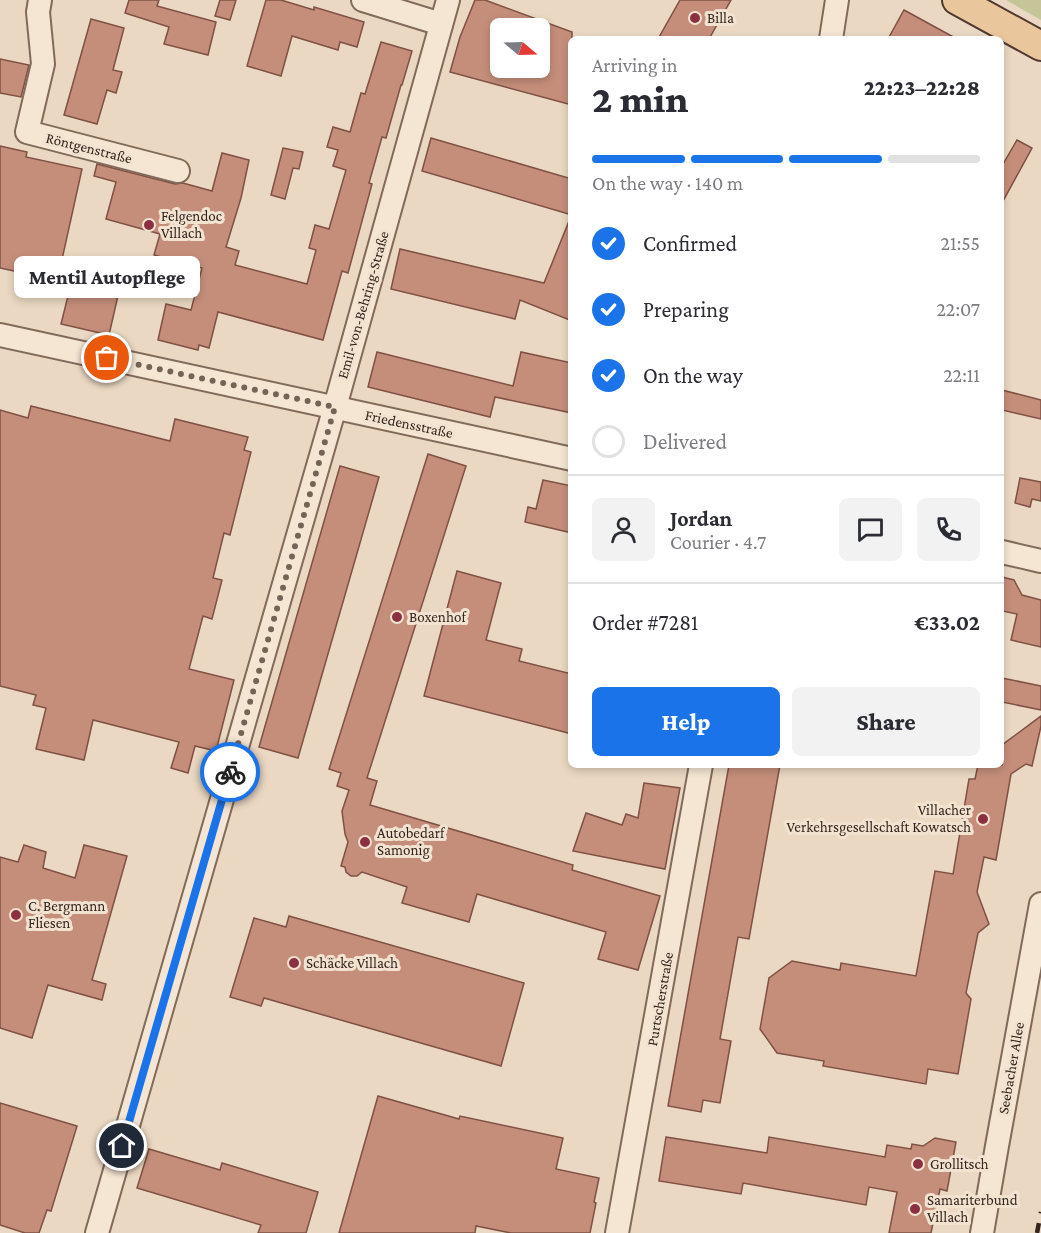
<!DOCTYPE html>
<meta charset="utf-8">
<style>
:root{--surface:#fff;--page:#f2f2f3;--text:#2b2b33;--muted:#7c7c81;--line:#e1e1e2;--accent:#1a73e8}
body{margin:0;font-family:"Crimson Pro",serif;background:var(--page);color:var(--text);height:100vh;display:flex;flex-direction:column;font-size:22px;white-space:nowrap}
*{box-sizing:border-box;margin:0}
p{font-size:20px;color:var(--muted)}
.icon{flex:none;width:33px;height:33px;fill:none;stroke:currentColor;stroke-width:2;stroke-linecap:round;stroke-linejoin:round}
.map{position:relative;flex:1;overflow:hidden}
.details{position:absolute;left:568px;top:36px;width:436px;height:732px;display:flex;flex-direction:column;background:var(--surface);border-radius:9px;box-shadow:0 3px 9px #0003}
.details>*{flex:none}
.needle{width:39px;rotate:109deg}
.tools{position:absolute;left:490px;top:18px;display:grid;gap:12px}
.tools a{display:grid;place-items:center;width:60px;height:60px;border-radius:9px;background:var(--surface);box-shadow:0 3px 9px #0003;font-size:30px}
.pin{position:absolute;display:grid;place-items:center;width:51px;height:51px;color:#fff;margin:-26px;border:3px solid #fff;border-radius:50%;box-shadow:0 2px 6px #0007}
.courier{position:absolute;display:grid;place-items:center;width:60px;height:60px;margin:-30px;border:4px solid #1a73e8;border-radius:50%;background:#fff;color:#222;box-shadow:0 2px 8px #0007}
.bubble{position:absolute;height:42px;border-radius:9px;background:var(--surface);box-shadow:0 3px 9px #0003;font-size:20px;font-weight:800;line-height:42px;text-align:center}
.headline em{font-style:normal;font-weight:800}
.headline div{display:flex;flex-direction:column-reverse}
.headline{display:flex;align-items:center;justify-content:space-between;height:102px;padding:0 24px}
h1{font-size:39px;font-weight:800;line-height:45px}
.bar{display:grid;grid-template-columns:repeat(4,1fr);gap:9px 6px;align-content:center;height:72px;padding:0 24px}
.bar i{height:8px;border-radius:4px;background:var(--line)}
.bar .active{background:var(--accent)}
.bar p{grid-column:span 4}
.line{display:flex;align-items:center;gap:15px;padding:0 24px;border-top:2px solid var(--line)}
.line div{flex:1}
.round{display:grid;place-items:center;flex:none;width:63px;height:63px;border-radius:9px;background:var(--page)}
ol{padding:0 24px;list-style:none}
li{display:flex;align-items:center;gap:18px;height:66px}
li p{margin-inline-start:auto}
li .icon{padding:6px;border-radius:50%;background:var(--accent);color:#fff;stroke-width:4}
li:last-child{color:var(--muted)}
li i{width:33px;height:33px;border:3px solid var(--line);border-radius:50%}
.button{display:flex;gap:12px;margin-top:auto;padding:12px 24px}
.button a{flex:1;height:69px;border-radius:9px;background:var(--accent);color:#fff;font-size:24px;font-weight:800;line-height:69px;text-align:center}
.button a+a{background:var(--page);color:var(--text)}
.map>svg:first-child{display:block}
.green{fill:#c6c597}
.building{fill:#c58e7b;stroke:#7f5143;stroke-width:1.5;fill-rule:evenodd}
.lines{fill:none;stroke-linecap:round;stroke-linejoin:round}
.minor-casing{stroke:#826a5b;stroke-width:26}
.major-casing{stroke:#50392f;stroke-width:32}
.minor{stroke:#f5e6d4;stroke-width:22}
.major{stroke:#eac69d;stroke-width:28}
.rail{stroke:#33251e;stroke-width:4.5;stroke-dasharray:10 10;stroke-linecap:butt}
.done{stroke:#736457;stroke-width:6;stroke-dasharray:0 10.8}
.route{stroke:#1a73e8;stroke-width:8}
.poi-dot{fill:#8b303f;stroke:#f2e3d1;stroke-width:2}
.labels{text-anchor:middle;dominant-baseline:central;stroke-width:6;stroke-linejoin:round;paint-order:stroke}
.poi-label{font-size:15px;fill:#33251e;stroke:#f2e3d1;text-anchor:start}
.street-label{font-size:15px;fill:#33251e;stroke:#f2e3d1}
</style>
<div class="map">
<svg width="1041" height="1233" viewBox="0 0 1041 1233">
<rect width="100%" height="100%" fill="#ead8c2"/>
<!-- green -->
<polygon class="green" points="1006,0 1041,0 1041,20"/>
<!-- building -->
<g class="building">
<polygon points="129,0 159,0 157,6 216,22 208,55 164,44 169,27 125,13"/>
<polygon points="220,0 236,0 230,20 215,16"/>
<polygon points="266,0 281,0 314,10 314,7 364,22 357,47 340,42 338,50 292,36 281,76 247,66"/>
<path d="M 475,0 L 485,0 L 572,32 L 572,105 L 450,72 L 460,37 ZM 501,28 L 540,28 L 540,68 L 501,68 Z"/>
<polygon points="680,0 731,0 709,39 658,39"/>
<polygon points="904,10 957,39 888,39"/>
<polygon points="91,19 124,28 113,70 122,72 116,93 107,90 97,124 64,115"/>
<polygon points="381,42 412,51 402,85 401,85 386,138 382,137 369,183 372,184 348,273 342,271 323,340 218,312 209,348 199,345 198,350 158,340 166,304 191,310 202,268 154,255 160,234 106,219 116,182 94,176 97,164 175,184 183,183 212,191 222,153 249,160 241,198 226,247 239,251 235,265 307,284 316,250 309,248 315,225 329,229 346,170 333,166 338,150 327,147 333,127 350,132 361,93 365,94"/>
<polygon points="0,59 29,65 21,97 0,93"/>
<polygon points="431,138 572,179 572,215 422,171"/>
<polygon points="1017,140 1032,148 1002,203 1002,166"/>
<polygon points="0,146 27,152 26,157 82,169 61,264 122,278 109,335 61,324 70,288 27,279 28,274 0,268"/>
<polygon points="283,148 303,152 299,169 293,168 285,199 271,195"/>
<polygon points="571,216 572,321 520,300 515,319 391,289 400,249 544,283"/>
<polygon points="377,352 513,386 521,352 572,363 572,413 495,397 490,417 368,387"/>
<polygon points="1002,390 1041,400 1041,419 1002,410"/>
<polygon points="31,406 170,441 175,419 248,437 244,450 251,452 230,535 224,533 213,578 222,580 212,619 203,616 189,669 234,680 216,751 195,746 188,773 171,768 179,742 93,720 84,760 36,749 46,708 33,705 36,695 0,686 0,410 28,418"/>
<polygon points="428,454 466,466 367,778 377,781 370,805 573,865 572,870 660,896 638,970 598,959 606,932 477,894 469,922 402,903 407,887 362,872 357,876 351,876 346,872 345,867 341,866 348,842 345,834 342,811 349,790 337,786 341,773 329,769"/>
<polygon points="340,466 379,477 298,758 259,747"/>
<polygon points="1020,478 1041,482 1041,501 1032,499 1030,507 1015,503"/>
<polygon points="543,480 572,486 572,533 525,522 528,507 536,509"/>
<polygon points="457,571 501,583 486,640 522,649 519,661 572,674 572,734 424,696"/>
<polygon points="1002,577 1014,580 1022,595 1041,600 1041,647 1011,640 1017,614 1002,611"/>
<polygon points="1002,678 1041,686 1041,710 1002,702"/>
<polygon points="1041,716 1041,726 1032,766 1026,764 1011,774 996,860 984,857 977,892 989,924 978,933 966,993 971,999 958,1074 928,1069 926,1084 823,1066 824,1061 777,1053 760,1029 769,978 792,961 840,970 841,963 916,976 935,871 953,874 969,779 975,779 978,765 1002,765 1002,745"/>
<polygon points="729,765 780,765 749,939 738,937 720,1039 731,1041 720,1103 703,1100 701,1112 668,1106"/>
<polygon points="644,783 680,788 665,869 573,851 586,813 622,825 626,814 638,818"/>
<polygon points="24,845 46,852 43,868 75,878 84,845 127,856 92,980 106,984 102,1000 48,985 32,1038 0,1028 0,857 18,862"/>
<polygon points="289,916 524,983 501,1066 264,998 261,1006 230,997 254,918 286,927"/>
<polygon points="378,1096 459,1119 460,1116 563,1138 556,1169 599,1178 594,1202 596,1203 590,1233 511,1233 476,1226 475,1233 339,1233"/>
<polygon points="0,1103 77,1126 51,1211 47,1210 39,1233 25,1233 0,1225"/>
<polygon points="666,1137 767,1153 769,1137 885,1157 887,1145 911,1149 912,1144 923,1146 935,1138 956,1142 947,1191 940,1189 931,1233 889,1233 897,1192 869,1187 866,1205 743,1183 741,1194 659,1181"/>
<polygon points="149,1149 220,1170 222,1163 318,1192 306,1233 258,1233 261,1225 137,1188"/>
</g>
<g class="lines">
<!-- minor casing -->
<g class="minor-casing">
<g id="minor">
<polyline points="40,0 38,12 43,64 27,132 178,171"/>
<polyline points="363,0 441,24"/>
<polyline points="831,39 837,0"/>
<polyline points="0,335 572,459"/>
<polyline points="1002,552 1041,561"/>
<polyline points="97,1233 335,407 448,0"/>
<polyline points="617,1233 701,765"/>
<polyline points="982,1233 997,1146 1041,904"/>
</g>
</g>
<!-- major casing -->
<g class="major-casing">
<polyline id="major" points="957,0 1041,46"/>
</g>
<!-- minor -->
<use href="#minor" class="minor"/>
<!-- major -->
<use href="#major" class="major"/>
<!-- rail -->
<polyline class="rail" points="1037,1233 1041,1212"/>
</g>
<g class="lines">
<!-- done -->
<polyline class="done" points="107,358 335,407 230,772"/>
<!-- route -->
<polyline class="route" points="122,1146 230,772"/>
</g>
<!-- markers -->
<g class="poi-dot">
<circle cx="695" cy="18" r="6"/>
<circle cx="149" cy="225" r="6"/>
<circle cx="397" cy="617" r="6"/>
<circle cx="983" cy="819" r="6"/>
<circle cx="365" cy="842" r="6"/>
<circle cx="16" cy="915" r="6"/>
<circle cx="294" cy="963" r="6"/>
<circle cx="918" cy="1164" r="6"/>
<circle cx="915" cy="1209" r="6"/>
</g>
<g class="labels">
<!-- poi labels -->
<g class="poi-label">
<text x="707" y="18">Billa</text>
<text x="161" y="216">Felgendoc<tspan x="161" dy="17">Villach</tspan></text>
<text x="409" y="617">Boxenhof</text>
<text x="971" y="810" text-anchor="end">Villacher<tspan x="971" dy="17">Verkehrsgesellschaft Kowatsch</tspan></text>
<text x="377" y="833">Autobedarf<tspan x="377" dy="17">Samonig</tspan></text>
<text x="28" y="906">C. Bergmann<tspan x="28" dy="17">Fliesen</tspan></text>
<text x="306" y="963">Schäcke Villach</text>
<text x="930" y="1164">Grollitsch</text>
<text x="927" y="1200">Samariterbund<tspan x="927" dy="17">Villach</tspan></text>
</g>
<!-- street labels -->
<g class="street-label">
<text transform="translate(89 148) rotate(14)">Röntgenstraße</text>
<text transform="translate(363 305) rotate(-74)">Emil-von-Behring-Straße</text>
<text transform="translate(409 424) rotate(12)">Friedensstraße</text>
<text transform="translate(660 999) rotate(-80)">Purtscherstraße</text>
<text transform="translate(1011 1068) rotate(-80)">Seebacher Allee</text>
</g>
</g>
</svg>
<div class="tools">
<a><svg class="needle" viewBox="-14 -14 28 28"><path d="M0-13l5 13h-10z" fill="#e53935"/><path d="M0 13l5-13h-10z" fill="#7c7c81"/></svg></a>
</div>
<div class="pin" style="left:107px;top:358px;background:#ea580c"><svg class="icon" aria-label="bag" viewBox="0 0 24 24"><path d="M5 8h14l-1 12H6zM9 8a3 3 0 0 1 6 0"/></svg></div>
<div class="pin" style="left:122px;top:1146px;background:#1f2937"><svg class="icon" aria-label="home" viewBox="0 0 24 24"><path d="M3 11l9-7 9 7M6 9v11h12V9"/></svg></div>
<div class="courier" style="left:230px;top:772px"><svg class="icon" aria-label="bike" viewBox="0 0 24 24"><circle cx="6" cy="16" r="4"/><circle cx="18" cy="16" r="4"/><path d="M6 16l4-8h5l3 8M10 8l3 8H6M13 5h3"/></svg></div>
<div class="bubble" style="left:14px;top:256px;width:186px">Mentil Autopflege</div>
<section class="details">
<div class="headline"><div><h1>2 min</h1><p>Arriving in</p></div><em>22:23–22:28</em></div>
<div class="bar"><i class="active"></i><i class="active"></i><i class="active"></i><i></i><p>On the way · 140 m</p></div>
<ol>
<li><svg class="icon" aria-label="check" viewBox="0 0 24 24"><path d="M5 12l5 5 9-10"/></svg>Confirmed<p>21:55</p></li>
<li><svg class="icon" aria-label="check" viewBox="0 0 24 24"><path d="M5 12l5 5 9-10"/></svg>Preparing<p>22:07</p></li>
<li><svg class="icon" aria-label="check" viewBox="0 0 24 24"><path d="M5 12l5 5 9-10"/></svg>On the way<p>22:11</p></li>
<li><i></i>Delivered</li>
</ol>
<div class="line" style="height:108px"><a class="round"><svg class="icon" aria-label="person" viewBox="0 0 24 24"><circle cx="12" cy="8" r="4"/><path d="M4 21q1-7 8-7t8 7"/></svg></a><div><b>Jordan</b><p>Courier · 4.7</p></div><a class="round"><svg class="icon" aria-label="chat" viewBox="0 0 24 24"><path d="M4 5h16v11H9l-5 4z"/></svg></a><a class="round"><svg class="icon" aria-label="phone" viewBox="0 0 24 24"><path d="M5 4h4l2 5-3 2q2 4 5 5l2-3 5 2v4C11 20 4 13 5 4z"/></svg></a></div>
<div class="line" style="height:78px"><div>Order #7281</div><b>€33.02</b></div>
<div class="button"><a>Help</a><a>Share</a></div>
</section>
</div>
